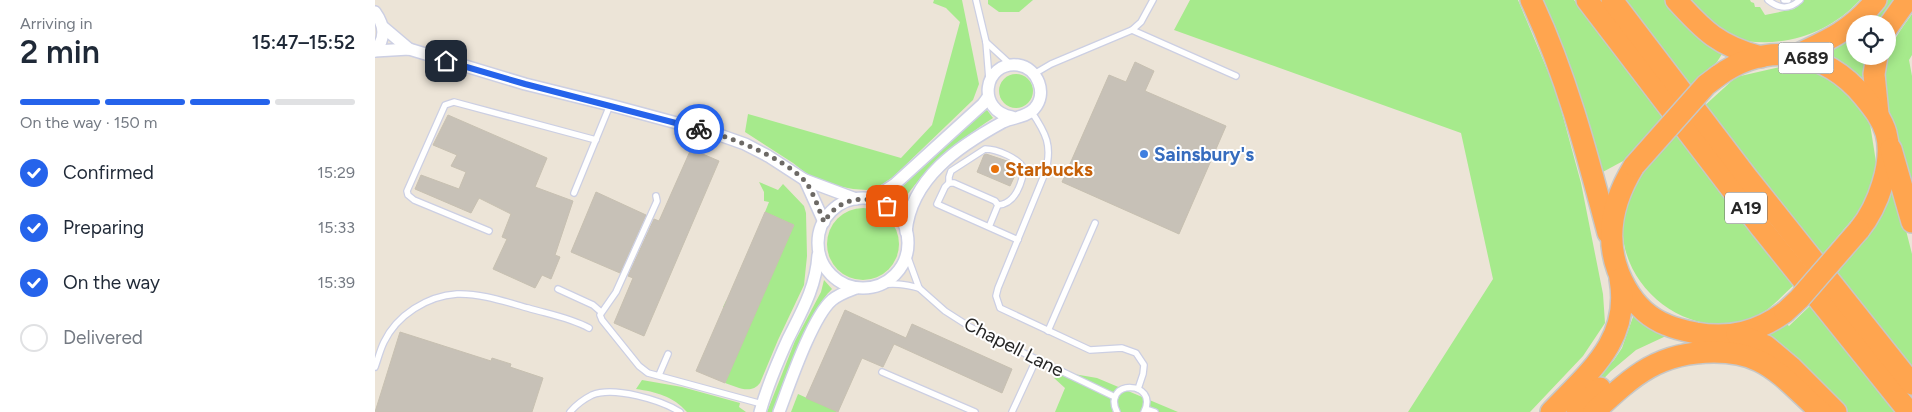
<!DOCTYPE html>
<meta charset="utf-8">
<style>
:root{--surface:#fff;--page:#f2f2f3;--text:#1f2937;--muted:#747a83;--line:#e0e1e3;--accent:#2563eb}
body{margin:0;font-family:Figtree,sans-serif;background:var(--page);color:var(--text);height:100vh;display:flex;flex-direction:column;font-size:19px;white-space:nowrap}
*{box-sizing:border-box;margin:0}
p{font-size:16px;color:var(--muted)}
.icon{flex:none;width:28px;height:28px;fill:none;stroke:currentColor;stroke-width:2;stroke-linecap:round;stroke-linejoin:round}
.map{position:relative;flex:1;overflow:hidden}
.panel{display:flex;flex-direction:column;background:var(--surface);width:375px}
.panel>*{flex:none}
.tools{position:absolute;left:1471px;top:15px;display:grid;gap:10px}
.tools a{display:grid;place-items:center;width:50px;height:50px;border-radius:50%;background:var(--surface);box-shadow:0 2px 12px #0003;font-size:25px}
.pin{position:absolute;display:grid;place-items:center;width:42px;height:42px;color:#fff;margin:-21px;border-radius:10px;box-shadow:0 2px 8px #0006}
.courier{position:absolute;display:grid;place-items:center;width:50px;height:50px;margin:-25px;border:4px solid #2563eb;border-radius:50%;background:#fff;color:#222;box-shadow:0 1px 6px #0007}
.head em{font-style:normal;font-weight:600}
.head div{display:flex;flex-direction:column-reverse}
.head{display:flex;align-items:center;justify-content:space-between;height:85px;padding:0 20px}
h1{font-size:32px;font-weight:600;line-height:38px}
.bar{display:grid;grid-template-columns:repeat(4,1fr);gap:8px 5px;align-content:center;height:60px;padding:0 20px}
.bar i{height:6px;border-radius:4px;background:var(--line)}
.bar .current{background:var(--accent)}
.bar p{grid-column:span 4}
ol{padding:0 20px;list-style:none}
li{display:flex;align-items:center;gap:15px;height:55px}
li p{margin-inline-start:auto}
li .icon{padding:5px;border-radius:50%;background:var(--accent);color:#fff;stroke-width:4}
li:last-child{color:var(--muted)}
li i{width:28px;height:28px;border:2px solid var(--line);border-radius:50%}
main{display:flex;flex:1;min-height:0}
.map>svg:first-child{display:block}
.green{fill:#a6ea8c}
.building{fill:#c7c1b7;stroke:#c7c0b1}
.lines{fill:none;stroke-linecap:round;stroke-linejoin:round}
.lane-casing{stroke:#cccfe3;stroke-width:8}
.street-casing{stroke:#cccfe3;stroke-width:14}
.highway-casing{stroke:#c7c7c7;stroke-width:24}
.lane{stroke:#fff;stroke-width:5.5}
.street{stroke:#fff;stroke-width:11}
.highway{stroke:#ffa54f;stroke-width:21}
.highway-bridge-casing{stroke:#c7c7c7;stroke-width:24;stroke-linecap:butt}
.highway-bridge{stroke:#ffa54f;stroke-width:21}
.done{stroke:#6c6965;stroke-width:5;stroke-dasharray:0 9}
.route{stroke:#2563eb;stroke-width:6}
.shop-dot{fill:#3f7fe0;stroke:#fff;stroke-width:2}
.food-dot{fill:#e8710a;stroke:#fff;stroke-width:2}
.labels{text-anchor:middle;dominant-baseline:central;stroke-width:4;stroke-linejoin:round;paint-order:stroke}
.shield{fill:#fff;stroke:#686868;stroke-width:1}
.shield-label{font-size:18px;font-weight:bold;fill:#272727}
.shop-label{font-size:19px;font-weight:bold;fill:#366cbe;stroke:#fff;text-anchor:start}
.food-label{font-size:19px;font-weight:bold;fill:#c56008;stroke:#fff;text-anchor:start}
.street-label{font-size:19px;fill:#272727;stroke:#fff}
</style>
<main>
<section class="panel">
<div class="head"><div><h1>2 min</h1><p>Arriving in</p></div><em>15:47–15:52</em></div>
<div class="bar"><i class="current"></i><i class="current"></i><i class="current"></i><i></i><p>On the way · 150 m</p></div>
<ol>
<li><svg class="icon" aria-label="check" viewBox="0 0 24 24"><path d="M5 12l5 5 9-10"/></svg>Confirmed<p>15:29</p></li>
<li><svg class="icon" aria-label="check" viewBox="0 0 24 24"><path d="M5 12l5 5 9-10"/></svg>Preparing<p>15:33</p></li>
<li><svg class="icon" aria-label="check" viewBox="0 0 24 24"><path d="M5 12l5 5 9-10"/></svg>On the way<p>15:39</p></li>
<li><i></i>Delivered</li>
</ol>
</section>
<div class="map">
<svg width="1537" height="412" viewBox="0 0 1537 412">
<rect width="100%" height="100%" fill="#ece4d7"/>
<!-- green -->
<g class="green">
<polygon points="559,0 587,0 604,84 598,100 518,177 506,185 492,190 478,189 452,184 437,178 418,163 370,132 373,114 526,158 557,125 585,22 571,8 558,3"/>
<polygon points="613,0 658,0 644,12 624,12 613,4"/>
<polygon points="815,0 1143,0 1181,91 1206,183 1228,294 1230,323 1208,356 1155,412 1033,412 1118,279 1086,133 799,30"/>
<polygon points="1160,0 1199,0 1287,117 1250,160 1224,174"/>
<polygon points="1246,0 1292,0 1322,35 1347,54 1342,62 1313,87"/>
<path d="M 1310,0 L 1375,0 L 1376,2 L 1379,3 L 1380,7 L 1385,7 L 1390,15 L 1419,9 L 1429,0 L 1485,0 C 1455,32 1414,47 1371,41 C 1365,40 1357,41 1352,39 C 1340,31 1321,10 1310,0 Z"/>
<polygon points="1510,0 1520,0 1503,24 1488,24"/>
<path d="M 1537,14 L 1537,55 L 1534,60 L 1537,76 L 1537,191 C 1527,147 1503,103 1513,57 C 1517,40 1528,27 1537,14 Z"/>
<polygon points="1480,31 1480,56 1491,56 1489,84 1443,55"/>
<polygon points="1405,67 1424,68 1439,72 1459,82 1485,107 1495,124 1501,162 1500,183 1487,208 1447,255 1327,108 1361,77"/>
<circle cx="641" cy="91" r="17"/>
<path d="M 612,110 L 618,118 C 583,141 549,168 526,204 L 524,205 L 515,198 C 518,192 525,189 529,185 C 555,159 581,130 612,110 Z"/>
<path d="M 1301,134 L 1420,284 C 1407,296 1395,310 1379,318 C 1311,346 1233,279 1250,209 C 1258,179 1281,156 1301,134 Z"/>
<path d="M 384,182 L 403,190 L 408,184 L 429,206 L 431,213 L 432,256 L 429,285 L 403,340 L 385,383 C 376,395 362,387 350,383 L 377,319 L 348,307 L 351,301 L 380,313 L 419,225 L 390,212 L 394,202 L 389,201 L 389,192 Z"/>
<polygon points="1517,186 1520,187 1537,254 1537,371 1460,276 1502,222 1510,209"/>
<circle cx="488" cy="244" r="36"/>
<path d="M 449,280 L 457,289 C 433,312 409,379 398,412 L 392,412 L 420,341 L 446,292 Z"/>
<polygon points="1437,304 1524,412 1471,412 1421,362 1391,337 1411,323 1414,326"/>
<polygon points="1259,314 1291,336 1261,350 1236,371 1197,412 1190,412 1239,360 1247,348"/>
<polygon points="693,373 722,378 803,412 680,412 690,388 679,378"/>
<path d="M 267,380 L 307,387 L 365,403 L 364,407 L 371,412 L 312,412 C 298,396 281,392 261,389 Z"/>
<polygon points="423,394 461,411 461,412 416,412"/>
</g>
<!-- building -->
<g class="building">
<polygon points="760,62 779,71 770,91 851,126 804,234 687,182 734,75 751,82"/>
<polygon points="73,115 172,158 160,187 198,201 180,255 185,257 176,279 167,275 160,288 118,269 132,239 127,237 136,214 104,198 96,213 40,189 46,175 84,189 91,172 76,166 82,155 58,145"/>
<polygon points="316,149 344,161 269,336 239,323 258,278 253,276 279,219 284,221"/>
<polygon points="611,154 635,162 633,167 642,171 635,186 602,172 609,155"/>
<polygon points="221,192 271,215 245,273 196,252"/>
<polygon points="390,212 419,225 350,383 321,371"/>
<polygon points="470,310 531,338 537,324 637,369 627,393 519,344 508,367 487,358 463,412 431,398"/>
<polygon points="25,332 116,361 117,358 136,364 135,367 168,378 157,412 0,412"/>
</g>
<g class="lines">
<!-- lane casing -->
<g class="lane-casing">
<g id="lane">
<polyline points="601,0 611,42 614,79"/>
<path d="M 1393,0 C 1404,9 1414,10 1425,0"/>
<polyline points="1409,0 1413,0"/>
<polyline points="757,30 861,76"/>
<polyline points="611,42 635,64"/>
<polyline points="659,74 676,64 757,30 766,22 778,0"/>
<path d="M 656,111 C 671,133 678,146 670,173 L 623,288 L 621,296 L 625,308 L 715,350 L 747,348 L 761,353 L 769,365 L 768,374 L 763,389"/>
<path d="M 574,183 L 574,177 L 576,171 L 610,149 C 621,149 645,158 649,170 C 646,186 640,204 623,205"/>
<polyline points="199,193 235,105"/>
<polyline points="281,196 282,201 241,292 225,315 227,320 264,366 273,373 387,404"/>
<polyline points="614,227 623,205 620,201 579,183 574,183 570,187 562,204 643,240"/>
<polyline points="114,231 39,200 33,195 32,191 70,105 79,102 221,140"/>
<polyline points="533,248 532,255 544,288 570,311 595,327 740,397"/>
<path d="M 504,285 C 519,283 529,284 544,288"/>
<polyline points="183,289 218,305 226,312"/>
<polyline points="673,331 720,223"/>
<path d="M 0,367 C 3,359 5,350 9,342 C 22,315 52,296 82,294 C 105,293 131,302 153,308 C 173,314 196,318 214,328"/>
<polyline points="507,372 600,412"/>
<polyline points="284,375 293,354"/>
<polyline points="771,409 780,412"/>
<path d="M 195,412 C 201,405 209,399 217,395 C 239,386 286,400 305,412"/>
<polyline points="637,412 661,360"/>
<path d="M 742,412 C 726,379 785,380 769,412"/>
</g>
</g>
<!-- street casing -->
<g class="street-casing">
<g id="street">
<path d="M 0,12 C 10,26 11,38 0,51"/>
<polyline points="8,27 34,49"/>
<polyline points="0,51 34,49 150,84 235,105 339,133 370,144 393,156 430,180 481,199"/>
<polyline points="430,180 449,222"/>
<circle cx="488" cy="243" r="45"/>
<polyline points="497,199 520,184 608,104 613,97"/>
<path d="M 531,232 C 536,178 584,146 628,122 C 638,117 650,118 659,109 C 673,94 663,68 643,65 C 608,61 601,111 637,117"/>
<path d="M 385,412 C 392,387 402,363 413,339 C 427,311 441,287 443,255"/>
<path d="M 404,412 C 414,386 437,317 457,300 C 464,294 473,291 481,288"/>
</g>
</g>
<!-- highway casing -->
<g class="highway-casing">
<g id="highway">
<path d="M 1156,0 C 1191,74 1212,154 1233,233"/>
<polyline points="1212,0 1387,229 1534,412"/>
<polyline points="1237,0 1372,177 1537,384"/>
<path d="M 1301,0 C 1329,31 1344,46 1386,57"/>
<polyline points="1512,28 1532,0"/>
<path d="M 1421,55 C 1454,40 1478,29 1501,0"/>
<polyline points="1502,56 1499,74 1503,114"/>
<path d="M 1343,76 C 1393,40 1451,51 1489,97 C 1498,108 1507,119 1511,133 C 1519,162 1503,207 1484,230"/>
<polyline points="1516,149 1537,222"/>
<path d="M 1259,166 C 1235,205 1227,246 1251,288 C 1260,304 1274,318 1292,325 C 1301,329 1311,331 1321,333 C 1355,339 1383,332 1410,312"/>
<polyline points="1362,334 1391,346 1416,367 1461,412"/>
<path d="M 1176,412 C 1214,372 1256,340 1245,279"/>
<polyline points="1202,412 1225,388"/>
<path d="M 1219,412 C 1258,376 1283,352 1339,352 C 1354,352 1370,354 1384,361 C 1407,372 1426,395 1446,412"/>
</g>
</g>
<!-- lane -->
<use href="#lane" class="lane"/>
<!-- street -->
<use href="#street" class="street"/>
<!-- highway -->
<use href="#highway" class="highway"/>
<!-- highway-bridge casing -->
<g class="highway-bridge-casing">
<g id="highway-bridge">
<polyline points="1259,166 1331,85 1343,76"/>
<polyline points="1410,312 1424,299 1484,230"/>
</g>
</g>
<!-- highway-bridge -->
<use href="#highway-bridge" class="highway-bridge"/>
</g>
<g class="lines">
<!-- done -->
<path class="done" d="M 324,129 C 355,137 406,156 429,180 C 437,188 444,210 449,222 C 463,199 488,193 512,206"/>
<!-- route -->
<polyline class="route" points="71,61 150,84 324,129"/>
</g>
<!-- markers -->
<circle class="shop-dot" cx="769" cy="154" r="5"/>
<circle class="food-dot" cx="620" cy="169" r="5"/>
<g class="labels">
<!-- shield labels -->
<g class="shield">
<rect x="1403.5" y="42.5" width="55" height="31" rx="4"/>
<rect x="1350" y="192.5" width="42" height="31" rx="4"/>
</g>
<g class="shield-label">
<text x="1431" y="58">A689</text>
<text x="1371" y="208">A19</text>
</g>
<!-- shop labels -->
<g class="shop-label">
<text x="779" y="154">Sainsbury's</text>
</g>
<!-- food labels -->
<g class="food-label">
<text x="630" y="169">Starbucks</text>
</g>
<!-- street labels -->
<g class="street-label">
<text transform="translate(639 347) rotate(27)">Chapell Lane</text>
</g>
</g>
</svg>
<div class="tools">
<a><svg class="icon" aria-label="locate" viewBox="0 0 24 24"><circle cx="12" cy="12" r="6"/><path d="M12 2v4M12 18v4M2 12h4M18 12h4"/></svg></a>
</div>
<div class="pin" style="left:512px;top:206px;background:#ea580c"><svg class="icon" aria-label="bag" viewBox="0 0 24 24"><path d="M5 8h14l-1 12H6zM9 8a3 3 0 0 1 6 0"/></svg></div>
<div class="pin" style="left:71px;top:61px;background:#1f2937"><svg class="icon" aria-label="home" viewBox="0 0 24 24"><path d="M3 11l9-7 9 7M6 9v11h12V9"/></svg></div>
<div class="courier" style="left:324px;top:129px"><svg class="icon" aria-label="bike" viewBox="0 0 24 24"><circle cx="6" cy="16" r="4"/><circle cx="18" cy="16" r="4"/><path d="M6 16l4-8h5l3 8M10 8l3 8H6M13 5h3"/></svg></div>
</div>
</main>
